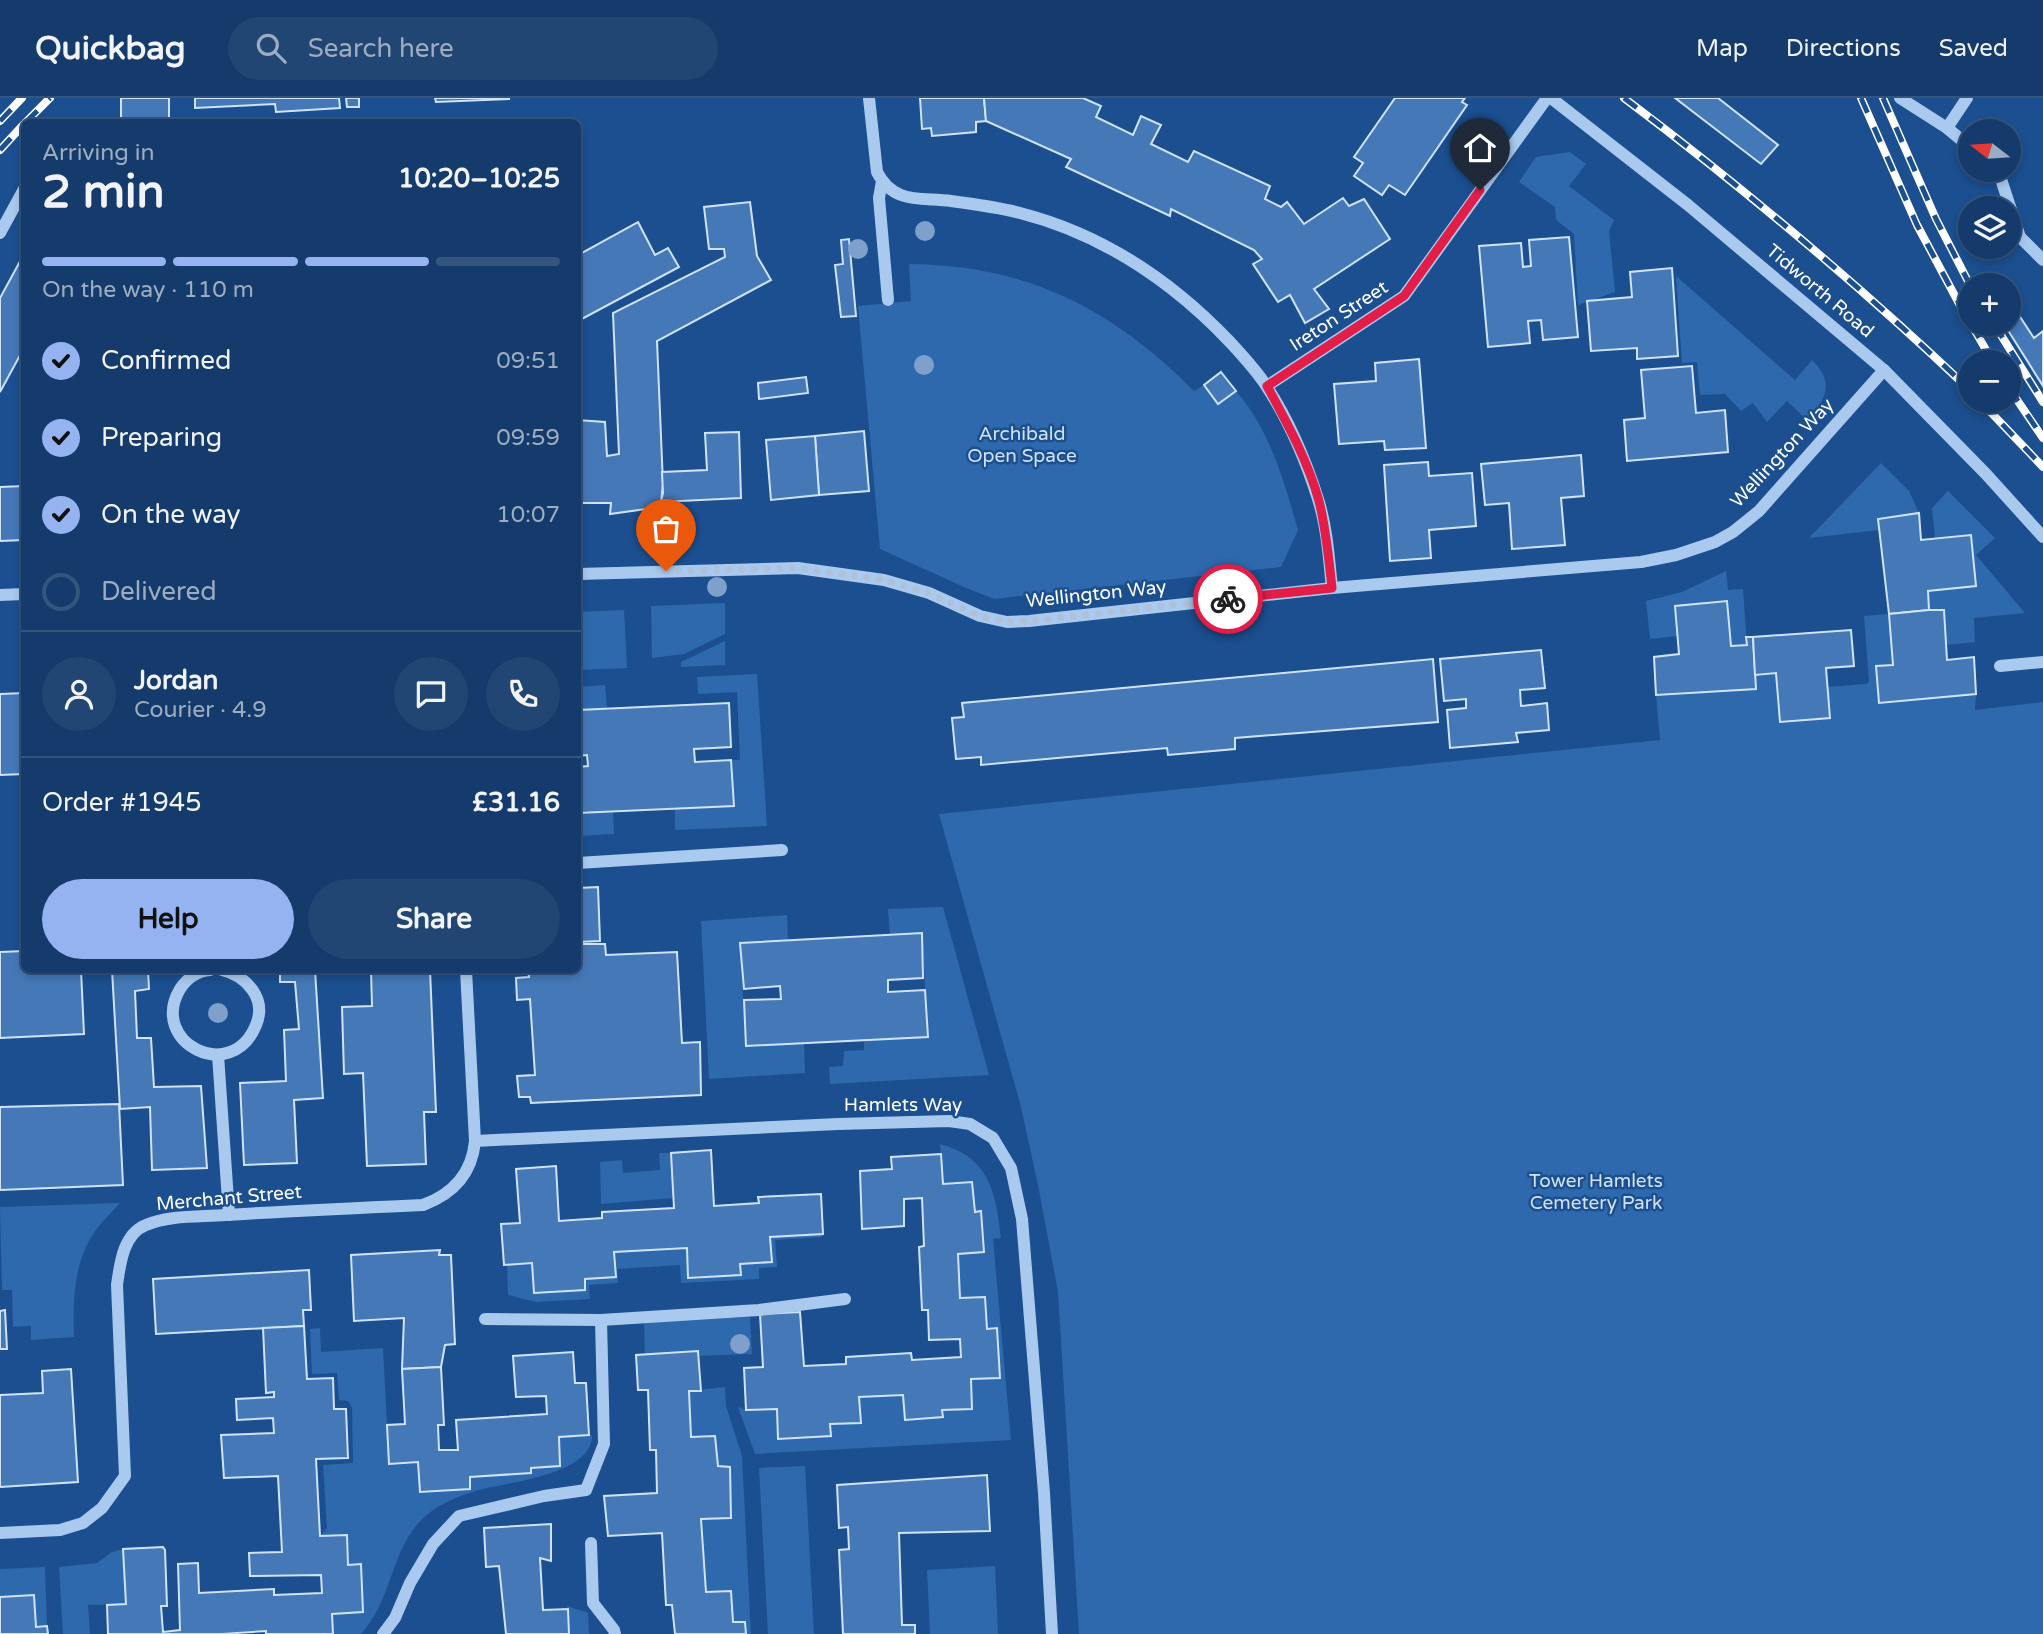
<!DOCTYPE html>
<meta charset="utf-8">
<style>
:root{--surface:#143b6b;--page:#214673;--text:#f1f3f6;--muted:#9dadc1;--line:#33557e;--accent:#95b2f1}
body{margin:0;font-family:"Varela Round",sans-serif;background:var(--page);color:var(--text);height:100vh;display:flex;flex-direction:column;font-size:26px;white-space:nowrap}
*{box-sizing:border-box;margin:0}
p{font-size:23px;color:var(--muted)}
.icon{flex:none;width:38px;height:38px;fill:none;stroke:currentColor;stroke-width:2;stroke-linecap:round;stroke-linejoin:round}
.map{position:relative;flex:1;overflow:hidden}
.details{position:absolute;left:21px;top:21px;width:560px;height:854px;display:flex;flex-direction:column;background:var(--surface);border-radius:10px;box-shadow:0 4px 10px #0003,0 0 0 2px var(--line)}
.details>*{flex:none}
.needle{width:46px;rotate:287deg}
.tools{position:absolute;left:1958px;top:21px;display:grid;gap:14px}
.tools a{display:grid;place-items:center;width:63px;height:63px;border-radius:50%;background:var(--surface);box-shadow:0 4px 10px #0003,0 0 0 2px var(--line);font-size:35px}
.pin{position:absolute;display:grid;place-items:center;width:60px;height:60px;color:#fff;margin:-72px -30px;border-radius:50% 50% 50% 0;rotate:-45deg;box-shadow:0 0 7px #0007}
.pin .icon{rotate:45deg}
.courier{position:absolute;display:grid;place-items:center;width:70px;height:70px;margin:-35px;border:5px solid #e11d48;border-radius:50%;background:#fff;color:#222;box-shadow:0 2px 9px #0007}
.head em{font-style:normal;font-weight:700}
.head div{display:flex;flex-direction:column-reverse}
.head{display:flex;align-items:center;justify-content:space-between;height:119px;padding:0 21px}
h1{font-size:46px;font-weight:700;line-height:52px}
.bar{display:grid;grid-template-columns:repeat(4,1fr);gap:10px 7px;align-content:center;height:84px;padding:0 21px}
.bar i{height:9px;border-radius:5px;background:var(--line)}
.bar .current{background:var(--accent)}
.bar p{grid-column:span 4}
.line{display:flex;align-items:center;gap:18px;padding:0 21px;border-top:2px solid var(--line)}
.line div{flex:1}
.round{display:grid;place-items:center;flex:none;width:74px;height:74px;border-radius:37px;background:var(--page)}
ol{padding:0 21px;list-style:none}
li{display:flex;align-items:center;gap:21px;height:77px}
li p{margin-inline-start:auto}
li .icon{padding:7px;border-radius:50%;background:var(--accent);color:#111;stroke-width:4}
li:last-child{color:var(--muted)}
li i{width:38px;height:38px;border:4px solid var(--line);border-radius:50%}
.button{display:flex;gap:14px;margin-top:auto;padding:14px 21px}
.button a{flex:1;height:80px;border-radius:42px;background:var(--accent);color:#111;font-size:28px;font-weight:700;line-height:80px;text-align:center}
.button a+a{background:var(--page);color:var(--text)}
header{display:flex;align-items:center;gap:42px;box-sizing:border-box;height:98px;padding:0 35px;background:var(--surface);border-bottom:2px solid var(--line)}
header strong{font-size:33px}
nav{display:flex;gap:38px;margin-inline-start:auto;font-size:24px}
.search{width:490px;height:63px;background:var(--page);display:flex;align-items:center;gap:18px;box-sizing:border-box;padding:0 24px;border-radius:38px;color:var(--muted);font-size:26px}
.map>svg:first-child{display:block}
.green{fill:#2e69ad}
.building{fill:#4478b7;stroke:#cfe3fa;stroke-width:2}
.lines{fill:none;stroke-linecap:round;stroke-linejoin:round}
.minor{stroke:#a9c9ee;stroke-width:12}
.rail-casing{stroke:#fff;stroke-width:8}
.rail{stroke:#1b4f8f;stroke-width:5;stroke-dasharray:16;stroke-linecap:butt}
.tree{fill:#7ea0ca}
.done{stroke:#afc1d8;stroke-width:7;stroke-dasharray:0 12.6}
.route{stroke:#e11d48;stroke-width:9}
.labels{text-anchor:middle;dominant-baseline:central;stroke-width:5;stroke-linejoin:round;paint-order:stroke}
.street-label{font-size:19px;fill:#fff;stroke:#1b4f8f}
.park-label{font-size:19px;fill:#cfe3fa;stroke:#1b4f8f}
</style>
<header>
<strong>Quickbag</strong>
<div class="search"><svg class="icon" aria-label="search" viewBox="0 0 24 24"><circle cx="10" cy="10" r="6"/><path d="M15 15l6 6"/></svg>Search here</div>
<nav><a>Map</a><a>Directions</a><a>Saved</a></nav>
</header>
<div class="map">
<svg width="2043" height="1536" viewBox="0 0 2043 1536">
<rect width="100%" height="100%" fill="#1b4f8f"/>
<!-- green -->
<g class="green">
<polygon points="1570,54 1586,66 1569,88 1614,122 1609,133 1615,194 1578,207 1574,136 1556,122 1555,109 1519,84 1536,59"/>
<path d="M 909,166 C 1026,167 1112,210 1194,293 L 1204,287 L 1218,306 L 1236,293 C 1270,332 1284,383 1298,432 L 1281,469 L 994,501 L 964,489 L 880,451 L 858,208 L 911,203 Z"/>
<path d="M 1676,178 L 1795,282 L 1812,262 C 1835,284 1826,301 1808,323 L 1787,303 L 1767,324 L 1753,305 L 1741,313 L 1725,296 L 1700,297 L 1697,264 L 1682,265 Z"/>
<polygon points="1881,365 1909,393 1919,415 1878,421 1879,432 1809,440"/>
<polygon points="1948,393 1995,440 1976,457 2025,515 1974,520 1975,544 1946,547 1944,512 1929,512 1928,493 1976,487 1971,438 1935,440 1932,410"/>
<polygon points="1726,473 1728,492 1743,491 1747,547 1731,548 1727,503 1675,508 1677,538 1650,541 1646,503 1682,494"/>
<polygon points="725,505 725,536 684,556 652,560 651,508"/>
<polygon points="624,512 627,570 578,572 578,514"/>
<polygon points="1889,516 1893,567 1879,604 1976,596 1975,612 2043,604 2043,1536 1079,1536 1058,1194 1038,1087 1021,1009 939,716 1660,642 1656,597 1755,591 1755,577 1776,575 1780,624 1829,620 1827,589 1866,586 1869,584 1864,518"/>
<polygon points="725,543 725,567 681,569 681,564"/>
<polygon points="757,576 767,728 675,732 675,711 734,707 731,662 740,662 737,594 698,596 697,579"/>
<polygon points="605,587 607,611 578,612 578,589"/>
<polygon points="613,713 614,736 578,738 578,715"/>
<polygon points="943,809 989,977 830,986 829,969 843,968 844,953 864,952 864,942 928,939 922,835 890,837 888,811"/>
<polygon points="787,817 788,843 740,846 746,948 804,945 805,975 709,981 701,823"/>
<path d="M 940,1046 C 989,1059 996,1094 1001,1140 L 993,1141 L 1011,1342 L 755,1356 L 738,1309 L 747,1312 L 777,1311 L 779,1341 L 830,1338 L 830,1326 L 860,1325 L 859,1299 L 903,1297 L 905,1322 L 942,1319 L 942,1312 L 972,1311 L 971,1281 L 1000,1279 L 997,1231 L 987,1231 L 984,1199 L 960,1200 L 958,1156 L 983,1154 L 981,1114 L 975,1114 L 972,1085 L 943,1086 Z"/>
<polygon points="659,1055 671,1055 673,1100 601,1106 600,1064 622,1062 623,1075 660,1072"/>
<path d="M 120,1105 C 111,1115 99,1126 92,1138 C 73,1168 73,1205 74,1239 L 31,1242 L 31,1228 L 13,1229 L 12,1192 L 2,1192 L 0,1109 Z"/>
<polygon points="823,1136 822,1139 775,1142 777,1169 759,1170 759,1181 681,1185 680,1167 617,1171 618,1185 589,1187 590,1201 536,1204 508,1197 507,1167 532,1165 534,1195 585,1192 585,1181 615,1179 615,1154 687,1150 688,1180 741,1177 740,1166 772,1164 770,1139"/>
<polygon points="750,1219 752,1256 645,1260 644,1224"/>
<path d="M 320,1230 L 321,1254 L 383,1250 L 389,1365 L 418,1364 L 420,1394 L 470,1391 L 470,1379 L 531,1375 L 531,1370 L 560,1368 L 559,1339 L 592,1337 C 593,1375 513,1384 487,1390 C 474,1393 459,1398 447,1404 C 387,1433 400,1493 361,1536 L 333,1536 L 332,1516 L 363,1514 L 361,1467 L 348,1467 L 347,1437 L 320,1438 L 327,1430 L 323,1367 L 353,1365 L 352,1310 L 348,1303 L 339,1302 L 337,1275 L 312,1276 L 310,1231 Z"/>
<polygon points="725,1289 726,1308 742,1358 751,1536 746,1536 745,1524 733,1524 731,1493 706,1494 701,1421 731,1419 718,1368 715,1339 691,1339 689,1293"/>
<polygon points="805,1368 814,1536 768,1536 759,1370"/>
<polygon points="123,1451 126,1506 88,1507 90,1536 63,1536 59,1469 97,1465 112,1454"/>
<polygon points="995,1468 998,1536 930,1536 927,1472"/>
<polygon points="45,1469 47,1528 36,1529 0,1499 0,1471"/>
<polygon points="567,1508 588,1515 589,1536 569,1536"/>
</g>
<!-- building -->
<g class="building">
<rect x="121" y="0" width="48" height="24"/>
<polygon points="195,0 339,0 340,10 276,14 275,6 195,10"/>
<polygon points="346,0 359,0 359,9 347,9"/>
<polygon points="435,0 509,0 509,1 436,4"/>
<polygon points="920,0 984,0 986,23 976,24 976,34 932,38 931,30 922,31"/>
<polygon points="984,0 1083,0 1101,8 1096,19 1133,37 1141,18 1161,27 1151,46 1188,64 1194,53 1270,88 1265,101 1281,109 1287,104 1304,126 1343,100 1349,108 1364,101 1390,141 1314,191 1329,211 1305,225 1290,197 1278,204 1253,166 1262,161 1254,152 1171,111 1170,118 1066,69 1071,61 986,23"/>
<polygon points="1395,0 1465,0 1462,4 1467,7 1405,97 1389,87 1382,97 1354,78 1363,65 1354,59"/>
<polygon points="1675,0 1718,0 1778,47 1761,66"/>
<polygon points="750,104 757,158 771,182 657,243 663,386 661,404 653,410 610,416 611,405 578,405 578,322 605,324 607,358 619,356 613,215 725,159 724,151 709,151 704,109"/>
<polygon points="638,124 655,157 668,150 679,169 578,223 578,157"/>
<polygon points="1569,139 1578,239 1543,242 1541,222 1528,223 1530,245 1488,249 1479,148 1521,145 1523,169 1531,168 1529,142"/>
<polygon points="849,141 856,218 841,219 835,167 843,166 841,142"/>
<polygon points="24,156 24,250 0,294 0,200"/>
<polygon points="1672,170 1678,258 1637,261 1637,250 1591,253 1587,203 1632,199 1630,174"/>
<polygon points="2009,202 2034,240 2043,233 2043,288 2004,226 2009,226"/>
<polygon points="1419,261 1426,350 1385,352 1384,343 1339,346 1334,286 1376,283 1375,265"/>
<polygon points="1692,268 1696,315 1725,312 1728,354 1627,363 1624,322 1645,320 1641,272"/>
<polygon points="1221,274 1236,293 1218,306 1204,287"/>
<polygon points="806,279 808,295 759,301 758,285"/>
<polygon points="864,333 869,393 819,397 815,338"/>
<polygon points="739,334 741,400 661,404 663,395 662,374 707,372 705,335"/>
<polygon points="815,338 819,397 771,402 766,342"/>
<polygon points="1581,357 1584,398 1561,400 1565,447 1512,451 1509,405 1485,407 1481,366"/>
<polygon points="1428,364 1429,378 1472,375 1476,428 1429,432 1431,460 1390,463 1384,367"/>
<polygon points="24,388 24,442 0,443 0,389"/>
<polygon points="1919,415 1921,442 1971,437 1976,488 1928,493 1929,512 1889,516 1878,421"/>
<polygon points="1727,503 1731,548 1747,547 1746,539 1753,539 1756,591 1656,597 1654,559 1679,556 1675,508"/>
<polygon points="1929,512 1944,512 1947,562 1974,559 1976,596 1879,605 1876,568 1893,567 1889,516"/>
<polygon points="1851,532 1854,568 1826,570 1830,620 1780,624 1776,575 1755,577 1753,539"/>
<polygon points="1541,552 1545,590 1520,592 1521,608 1547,605 1549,632 1516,635 1518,644 1450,650 1447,612 1466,610 1466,601 1444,603 1440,561"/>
<polygon points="1433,561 1438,624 1235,640 1235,651 1168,657 1167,650 981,667 981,659 956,661 952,620 964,619 962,605"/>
<polygon points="24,595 24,676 0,677 0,596"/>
<polygon points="729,605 731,649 694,651 695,664 731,662 734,708 578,715 578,669 588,668 587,657 578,658 578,612"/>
<polygon points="598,789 600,843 578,844 578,790"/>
<polygon points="922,835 923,880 888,882 888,894 925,892 928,939 746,948 744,902 781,901 780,888 744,891 740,845"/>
<polygon points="578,846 605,846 606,857 677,854 682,945 700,944 701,997 531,1005 530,999 519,999 517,978 535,977 530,901 517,902 516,880 529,879 528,872 578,872"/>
<polygon points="24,853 24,872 81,872 84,936 0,940 0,854"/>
<polygon points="112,872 148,872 149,891 135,893 137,940 151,940 154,989 201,988 207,1070 152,1072 150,1009 120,1011"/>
<polygon points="280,872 315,872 323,1000 294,1002 297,1065 244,1067 240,985 286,983 284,932 299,931 295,884 280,884"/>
<polygon points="371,872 430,872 436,1014 424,1014 426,1066 367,1068 363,975 344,976 342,909 372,908"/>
<polygon points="119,1006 123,1087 0,1092 0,1009"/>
<polygon points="711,1052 714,1108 759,1105 758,1099 821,1096 823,1136 770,1139 772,1164 740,1166 741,1177 688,1180 687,1150 614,1154 616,1179 585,1181 585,1192 534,1195 532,1165 504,1167 501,1126 520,1125 516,1071 556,1068 559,1123 602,1120 602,1114 674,1110 671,1055"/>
<polygon points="941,1056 943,1086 972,1084 975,1114 981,1113 984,1154 958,1156 960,1200 985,1199 987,1231 997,1230 1000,1280 971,1281 972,1311 942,1312 943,1319 905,1322 903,1297 859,1299 861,1325 830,1326 831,1338 778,1341 777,1311 746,1312 744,1270 763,1269 760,1216 800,1214 804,1268 846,1266 846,1259 911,1255 912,1262 961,1259 960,1241 929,1242 928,1212 922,1212 919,1149 924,1148 922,1100 904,1101 904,1128 862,1131 860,1073 892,1071 891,1059"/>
<polygon points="440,1152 439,1157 451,1157 455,1246 445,1247 441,1269 402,1271 404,1220 354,1223 351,1157"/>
<polygon points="309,1172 311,1212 303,1212 304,1228 156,1236 153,1181"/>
<polygon points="5,1212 7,1251 0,1251 0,1213"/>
<polygon points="304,1228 307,1281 333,1280 334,1311 346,1311 348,1360 316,1361 320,1438 347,1437 348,1467 361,1466 363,1514 332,1516 333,1536 266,1536 266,1533 222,1536 108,1536 107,1507 126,1506 123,1451 163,1449 165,1452 167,1508 161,1508 163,1534 180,1532 178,1466 198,1465 199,1495 274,1491 274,1497 322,1495 321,1477 250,1478 249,1455 282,1454 278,1378 224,1380 221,1337 274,1335 273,1320 237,1322 236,1301 274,1299 274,1294 266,1295 263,1230"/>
<polygon points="698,1253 701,1293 689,1293 691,1339 715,1338 718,1368 730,1369 731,1420 701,1421 706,1494 731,1493 733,1524 745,1524 746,1536 675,1536 672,1507 666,1507 662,1435 608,1438 604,1398 657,1395 656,1352 650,1352 648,1292 638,1292 636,1257"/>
<polygon points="573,1254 575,1285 586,1285 589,1337 559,1339 560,1368 531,1370 531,1375 470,1379 470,1391 420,1394 418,1364 389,1366 387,1327 405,1326 402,1271 441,1269 444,1327 438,1327 439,1352 458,1352 456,1322 547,1316 546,1298 516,1299 513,1258"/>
<polygon points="71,1271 78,1384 0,1389 0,1297 43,1295 42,1273"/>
<polygon points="987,1377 990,1433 899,1435 902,1527 915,1527 915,1536 843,1536 839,1452 849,1451 848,1429 839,1430 837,1387"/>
<polygon points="551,1426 551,1463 540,1460 543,1512 568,1511 569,1536 506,1536 499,1468 486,1469 484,1430"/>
<polygon points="34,1497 36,1529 47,1528 48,1536 0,1536 0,1499"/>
</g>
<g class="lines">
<!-- minor -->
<g class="minor">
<path d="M 869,0 L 877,74 C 894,107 921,99 951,103 C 974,106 997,109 1020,115 C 1102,136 1172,183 1230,244 C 1243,258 1257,273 1267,289 C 1289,323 1306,363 1318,401 C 1327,429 1329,461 1332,490"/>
<polyline points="1551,0 1688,107 1884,272 1986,376 2043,439"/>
<polyline points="1900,0 1947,30 1970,49"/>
<polyline points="1947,30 1967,0"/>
<polyline points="1998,72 2020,139 2043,162"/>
<polyline points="882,83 879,100 888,202"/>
<polyline points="0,135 24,91"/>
<polyline points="1267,288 1404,198 1547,0"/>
<polyline points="578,476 798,470 884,482 929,495 980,518 1007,524 1029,523 1332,490 1641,464 1676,457 1715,444 1733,434 1759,413 1884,272"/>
<polyline points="0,497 24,496"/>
<polyline points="2000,568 2043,564"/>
<polyline points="578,765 782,752"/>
<path d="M 210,872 C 198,873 187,880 180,891 C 148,945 232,987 256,927 C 267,901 247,878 222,872"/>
<polyline points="218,957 229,1117"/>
<polyline points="475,1043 838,1026 949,1023 970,1026 993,1040 1011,1070 1022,1121 1044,1395 1052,1536"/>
<polyline points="485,1221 601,1222 759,1212 845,1201"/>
<path d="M 0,1435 L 60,1432 L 83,1425 L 102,1410 L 125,1378 L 117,1187 C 120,1166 123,1136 146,1127 C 169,1117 200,1119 225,1117 C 291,1113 357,1110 423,1107 C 453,1096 472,1075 475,1043 L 466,872"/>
<polyline points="591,1445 593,1505 614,1532 615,1536"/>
<polyline points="383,1536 395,1520 410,1485 433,1446 459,1418 544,1398 586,1392 604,1346 601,1222"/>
</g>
<!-- rail casing -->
<g class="rail-casing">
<g id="rail">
<path d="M 1624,0 C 1745,91 1860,188 1970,292"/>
<polyline points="1861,0 1917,127 1970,226"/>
<polyline points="1883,0 1936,121 1970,187"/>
<polyline points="0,23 22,0"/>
<polyline points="26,24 50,0"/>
<polyline points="0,52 24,26"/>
<polyline points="1971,226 1993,264"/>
<polyline points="1994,226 2043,304"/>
<polyline points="2009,290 2043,340"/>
<polyline points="1980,303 2043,369"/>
</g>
</g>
<!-- rail -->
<use href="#rail" class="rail"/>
</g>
<!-- trees -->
<g class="tree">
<circle cx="925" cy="133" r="10"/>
<circle cx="858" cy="151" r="10"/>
<circle cx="924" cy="267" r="10"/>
<circle cx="717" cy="489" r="10"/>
<circle cx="218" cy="915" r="10"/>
<circle cx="740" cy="1246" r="10"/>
</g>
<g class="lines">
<!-- done -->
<polyline class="done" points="666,473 798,470 884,482 929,495 980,518 1007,524 1029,523 1228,501"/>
<!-- route -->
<path class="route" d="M 1228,501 L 1332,490 C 1329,461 1326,431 1319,403 C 1308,363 1287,325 1267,288 L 1404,198 L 1480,92"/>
</g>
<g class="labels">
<!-- street labels -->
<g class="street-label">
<text transform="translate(1820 193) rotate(40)">Tidworth Road</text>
<text transform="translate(1339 218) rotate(-33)">Ireton Street</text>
<text transform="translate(1782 355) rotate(-47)">Wellington Way</text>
<text transform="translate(1096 496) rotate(-6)">Wellington Way</text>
<text x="903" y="1007">Hamlets Way</text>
<text transform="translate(229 1100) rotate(-5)">Merchant Street</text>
</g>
<!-- park labels -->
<g class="park-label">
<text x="1022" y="336">Archibald<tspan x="1022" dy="22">Open Space</tspan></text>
<text x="1596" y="1083">Tower Hamlets<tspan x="1596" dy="22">Cemetery Park</tspan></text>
</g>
</g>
</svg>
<div class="tools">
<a><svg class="needle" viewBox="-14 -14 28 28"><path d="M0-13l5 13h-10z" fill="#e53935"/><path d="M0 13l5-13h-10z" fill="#9dadc1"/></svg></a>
<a><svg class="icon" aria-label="layers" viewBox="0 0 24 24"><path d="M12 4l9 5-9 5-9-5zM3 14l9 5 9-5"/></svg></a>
<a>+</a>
<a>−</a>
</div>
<div class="pin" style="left:666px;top:473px;background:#ea580c"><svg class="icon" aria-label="bag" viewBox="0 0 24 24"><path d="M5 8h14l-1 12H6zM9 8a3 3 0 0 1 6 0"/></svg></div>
<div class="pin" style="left:1480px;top:92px;background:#1f2937"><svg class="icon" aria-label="home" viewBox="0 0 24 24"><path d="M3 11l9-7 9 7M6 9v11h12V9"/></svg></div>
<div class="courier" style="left:1228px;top:501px"><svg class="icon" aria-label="bike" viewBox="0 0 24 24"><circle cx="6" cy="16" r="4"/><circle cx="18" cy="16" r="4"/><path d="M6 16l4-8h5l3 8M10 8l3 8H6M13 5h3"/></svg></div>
<section class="details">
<div class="head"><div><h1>2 min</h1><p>Arriving in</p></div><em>10:20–10:25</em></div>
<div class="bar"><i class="current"></i><i class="current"></i><i class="current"></i><i></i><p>On the way · 110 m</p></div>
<ol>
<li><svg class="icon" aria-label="check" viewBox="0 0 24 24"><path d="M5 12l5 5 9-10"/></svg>Confirmed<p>09:51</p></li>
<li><svg class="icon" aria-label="check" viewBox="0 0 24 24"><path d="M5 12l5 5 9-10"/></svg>Preparing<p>09:59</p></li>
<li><svg class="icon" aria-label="check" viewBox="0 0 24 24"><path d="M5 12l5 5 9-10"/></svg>On the way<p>10:07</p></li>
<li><i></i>Delivered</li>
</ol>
<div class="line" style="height:126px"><a class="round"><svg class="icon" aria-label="person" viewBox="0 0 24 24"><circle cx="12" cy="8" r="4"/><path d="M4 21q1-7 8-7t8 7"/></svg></a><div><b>Jordan</b><p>Courier · 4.9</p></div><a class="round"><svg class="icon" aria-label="chat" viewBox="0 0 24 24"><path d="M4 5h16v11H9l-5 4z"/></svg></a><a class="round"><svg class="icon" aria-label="phone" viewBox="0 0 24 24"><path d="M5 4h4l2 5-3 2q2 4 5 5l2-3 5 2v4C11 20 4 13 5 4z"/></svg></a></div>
<div class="line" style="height:91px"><div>Order #1945</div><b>£31.16</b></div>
<div class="button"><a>Help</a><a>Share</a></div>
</section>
</div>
